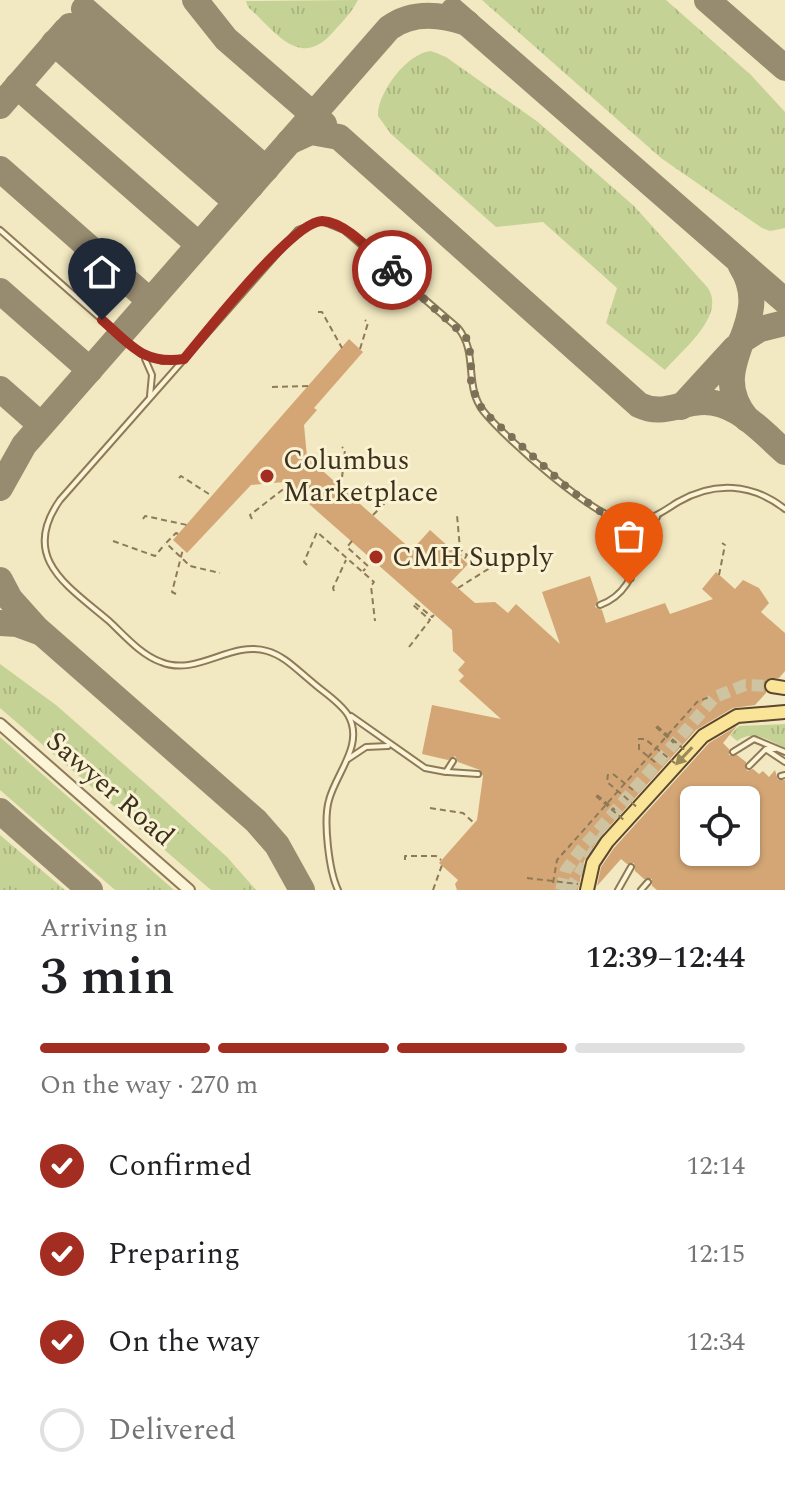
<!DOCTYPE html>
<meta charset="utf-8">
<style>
:root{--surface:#fff;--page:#f6f6f6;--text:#202124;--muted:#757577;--line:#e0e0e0;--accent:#a32d21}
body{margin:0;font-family:Spectral,serif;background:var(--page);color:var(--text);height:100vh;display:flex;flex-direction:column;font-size:30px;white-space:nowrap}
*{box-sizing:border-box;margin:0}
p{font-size:26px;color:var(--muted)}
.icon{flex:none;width:44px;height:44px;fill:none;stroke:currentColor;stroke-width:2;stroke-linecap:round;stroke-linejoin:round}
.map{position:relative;height:890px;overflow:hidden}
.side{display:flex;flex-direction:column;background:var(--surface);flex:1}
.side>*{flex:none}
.tools{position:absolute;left:680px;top:786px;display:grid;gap:16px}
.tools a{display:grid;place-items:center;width:80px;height:80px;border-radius:12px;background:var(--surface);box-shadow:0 2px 6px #0004;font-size:40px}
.pin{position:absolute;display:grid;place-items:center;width:68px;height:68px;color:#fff;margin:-82px -34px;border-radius:50% 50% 50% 0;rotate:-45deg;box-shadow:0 0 8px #0007}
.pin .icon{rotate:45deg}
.courier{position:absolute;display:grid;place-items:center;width:80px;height:80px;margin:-40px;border:6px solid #a32d21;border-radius:50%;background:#fff;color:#222;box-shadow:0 2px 10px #0007}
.summary em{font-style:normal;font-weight:600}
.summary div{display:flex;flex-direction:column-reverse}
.summary{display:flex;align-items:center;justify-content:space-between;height:136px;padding:0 40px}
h1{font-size:52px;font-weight:600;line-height:60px}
.bar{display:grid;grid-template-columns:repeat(4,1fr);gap:12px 8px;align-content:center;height:96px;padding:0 40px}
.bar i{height:10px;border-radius:6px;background:var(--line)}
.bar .active{background:var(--accent)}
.bar p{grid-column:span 4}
ol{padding:0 40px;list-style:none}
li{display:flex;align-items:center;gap:24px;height:88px}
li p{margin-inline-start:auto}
li .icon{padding:8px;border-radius:50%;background:var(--accent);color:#fff;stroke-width:4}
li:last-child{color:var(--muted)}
li i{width:44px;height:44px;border:4px solid var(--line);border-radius:50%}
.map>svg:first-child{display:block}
.grass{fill:url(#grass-tufts)}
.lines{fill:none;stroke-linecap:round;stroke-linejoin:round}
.taxiway{stroke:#988c70;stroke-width:26}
.building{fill:#d4a675;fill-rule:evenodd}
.primary-tunnel{stroke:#cec4a1;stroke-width:12;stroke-dasharray:12 6;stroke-linecap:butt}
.service-casing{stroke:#8e7a57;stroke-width:8}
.tertiary-casing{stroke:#8e7a57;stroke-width:14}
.primary-casing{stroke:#5c472c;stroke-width:16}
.path{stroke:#8e7a57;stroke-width:2;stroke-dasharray:6 4;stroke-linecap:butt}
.service{stroke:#fcf4d7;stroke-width:4}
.tertiary{stroke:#fcf4d7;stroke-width:10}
.primary{stroke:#f9e497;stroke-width:12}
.path-bridge{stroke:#8e7a57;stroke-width:2;stroke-dasharray:6 4;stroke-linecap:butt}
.oneway{fill:#9b8a5a}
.done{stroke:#7c7057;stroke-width:8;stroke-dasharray:0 14.4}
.route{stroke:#a32d21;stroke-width:10}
.poi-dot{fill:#a32d21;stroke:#f9f2d3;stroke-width:3}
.labels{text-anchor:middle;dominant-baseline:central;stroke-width:6;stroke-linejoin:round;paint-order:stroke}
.poi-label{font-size:28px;fill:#3d2f1d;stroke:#f9f2d3;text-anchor:start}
.street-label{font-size:28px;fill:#3d2f1d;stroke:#f9f2d3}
</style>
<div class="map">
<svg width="785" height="890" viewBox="0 0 785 890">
<defs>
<pattern id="grass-tufts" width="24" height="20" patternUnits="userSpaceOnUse" patternTransform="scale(2)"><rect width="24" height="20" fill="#c5d295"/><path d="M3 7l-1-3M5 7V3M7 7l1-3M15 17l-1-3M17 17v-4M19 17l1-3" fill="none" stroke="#aab580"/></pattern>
</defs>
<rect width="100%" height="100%" fill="#f2e9c2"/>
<!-- grass -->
<g class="grass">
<path d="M 358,0 C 352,12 343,21 334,31 C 300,71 276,32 248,7 L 246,1 Z"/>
<polygon points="482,0 666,0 751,75 785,112 785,228 770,231 762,228 661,158"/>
<path d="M 431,51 L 446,57 L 538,122 L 634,206 L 708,288 C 726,316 682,350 665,370 L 606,323 L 617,288 L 543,222 L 496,227 L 391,134 L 378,116 C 377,93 407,53 431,51 Z"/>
<polygon points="0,664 56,705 153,790 227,857 256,890 211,890 0,708"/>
<path d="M 785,724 L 785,748 C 768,740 754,729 737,741 L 730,735 L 739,726 Z"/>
<polygon points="0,737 174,890 115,890 0,790"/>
<polygon points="0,835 65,890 0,890"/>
</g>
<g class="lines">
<!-- taxiway -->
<g class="taxiway">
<polyline points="195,0 226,39 324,124"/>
<polyline points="707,0 785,68"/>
<polyline points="84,9 266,169"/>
<polyline points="453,11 785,301"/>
<polyline points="70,26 251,186"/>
<polyline points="54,43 236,202"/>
<polyline points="17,86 199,245"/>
<polyline points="0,106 66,30"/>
<path d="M 289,142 L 311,132 L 339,137 L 639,405 C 660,415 673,406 694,403 C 732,396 759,429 785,452"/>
<polyline points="0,169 150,301"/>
<path d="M 741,266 C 778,324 701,363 747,419"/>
<polyline points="0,291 90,370"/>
<polyline points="741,341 760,329 785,323"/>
<polyline points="0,389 41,425"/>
<polyline points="681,407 735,348"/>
<path d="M 0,488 L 24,445 L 389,28 C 412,11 441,14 467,23"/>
<polyline points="0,580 10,599 36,628 256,821 277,845 302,890"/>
<polyline points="0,623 17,624 39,632"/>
<polyline points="0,811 90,890"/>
</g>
</g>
<!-- building -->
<g class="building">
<polygon points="349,339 363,352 314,408 317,410 304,425 307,457 412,550 430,530 468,564 451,582 475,603 495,602 508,613 516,604 560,644 542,592 590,576 598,600 595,607 602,610 606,623 665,603 670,614 713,599 702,589 716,572 735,589 743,580 759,588 769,603 761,612 785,633 785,671 779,678 766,680 766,693 755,705 733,708 696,730 600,837 584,861 578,890 457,890 455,884 458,880 439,863 477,820 483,776 480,770 458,762 455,756 448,760 422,754 432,705 501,719 459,681 464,676 458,670 465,662 453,651 452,630 284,482 251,485 187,553 173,540"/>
<path d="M 737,726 L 723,743 L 729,749 L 729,755 L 737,755 L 746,762 L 747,771 L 753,769 L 759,774 L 763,771 L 769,777 L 775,770 L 778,780 L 785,780 L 785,890 L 657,890 L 652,886 L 652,879 L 644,879 L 635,871 L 634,863 L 627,864 L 621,859 L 597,886 L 601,867 L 614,848 L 709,743 ZM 694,800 L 746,800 L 746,852 L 694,852 Z"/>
</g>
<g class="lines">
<!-- primary-tunnel -->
<g class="primary-tunnel">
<polyline points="561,890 566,870 580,851 715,697 745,685 772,686"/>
<polyline points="569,890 605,834"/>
</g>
<!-- service casing -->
<g class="service-casing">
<g id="service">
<polyline points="0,230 141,354 162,361 181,359"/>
<polyline points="145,359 152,375 150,396"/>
<polyline points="619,522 632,534 639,550"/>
<path d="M 600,605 C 639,591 635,549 657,517"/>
<polyline points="351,716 425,768 446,772 453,761"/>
<polyline points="767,750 785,762"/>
<polyline points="733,752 754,739 785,752"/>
<polyline points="348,759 366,747 388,746"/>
<polyline points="749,766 766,749 775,749"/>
<polyline points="448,772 478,774"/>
<polyline points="781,776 785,775"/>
<path d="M 338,890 C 329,871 323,821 329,800 C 336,773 365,744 348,715 C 340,702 323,692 312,682 C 298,671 285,656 267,651 C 231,640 197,677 161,662 C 141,655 124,635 109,621 C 68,586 19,558 60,500 L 298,230 L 322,221 L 344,230 L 458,328 C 479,353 463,386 484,412 C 506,439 595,519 628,522 C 648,523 662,512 678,502 C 714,481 752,483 785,509"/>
<polyline points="618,890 631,867"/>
<polyline points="641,890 648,882"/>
</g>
</g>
<!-- tertiary casing -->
<g class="tertiary-casing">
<polyline id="tertiary" points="0,724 189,890"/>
</g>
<!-- primary casing -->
<g class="primary-casing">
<g id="primary">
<polyline points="772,686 785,688"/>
<polyline points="587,890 593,863 607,842 703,736 737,716 785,712"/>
</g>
</g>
<!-- path -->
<g class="path">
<polyline points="318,312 322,312 342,348"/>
<polyline points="360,349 368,323 365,320"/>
<polyline points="272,387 308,386"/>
<polyline points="179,478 181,476 212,496"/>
<polyline points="341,487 345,450 342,447"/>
<polyline points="373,515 394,494 391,491"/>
<polyline points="143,519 145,516 187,525"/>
<polyline points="252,519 250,515 286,487 296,493"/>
<polyline points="178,534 176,533 166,543 190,566 220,573"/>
<polyline points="113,541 155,556 165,544"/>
<polyline points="352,541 347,547 368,566 363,571"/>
<polyline points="456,553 465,558 467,555 460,549 457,515"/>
<polyline points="307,565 304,562 317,532 374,582 371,586 375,621"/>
<polyline points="719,575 725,545 722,543"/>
<polyline points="458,588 504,559 503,555"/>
<polyline points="334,591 333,588 346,560"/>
<polyline points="409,647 430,620 413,605 415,603 432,617 434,615"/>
<polyline points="656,727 674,743"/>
<polyline points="639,744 639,749 656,763"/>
<polyline points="613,774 633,790"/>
<polyline points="597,795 615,810"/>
<polyline points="430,808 463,813 474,823"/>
<polyline points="405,860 405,856 436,856 441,860"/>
<polyline points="527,878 578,884"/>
<polyline points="553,883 557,860 697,702 709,697"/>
<polyline points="433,890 442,865"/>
</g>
<!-- service -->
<use href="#service" class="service"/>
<!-- tertiary -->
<use href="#tertiary" class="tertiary"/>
<!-- primary -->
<use href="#primary" class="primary"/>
<!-- path-bridge -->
<g class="path-bridge">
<polyline points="176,594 172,592 183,549"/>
<polyline points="657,726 687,752"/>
<polyline points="638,739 645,739 676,764"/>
<polyline points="608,774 607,782 638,808"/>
<polyline points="596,796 625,821"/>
</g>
</g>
<!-- one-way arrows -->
<defs><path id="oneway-solid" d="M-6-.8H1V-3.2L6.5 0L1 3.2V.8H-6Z" transform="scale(2)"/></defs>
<use class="oneway" href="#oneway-solid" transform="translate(684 756) rotate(133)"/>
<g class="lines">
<!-- done -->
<polyline class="done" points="392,270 466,337 471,356 471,386 483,411 570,490 632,534 639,551 629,584"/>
<!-- route -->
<path class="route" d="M 102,320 C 131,345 143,365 184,359 C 206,333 293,221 322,221 C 347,222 374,255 392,270"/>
</g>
<!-- markers -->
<g class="poi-dot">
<circle cx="267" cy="476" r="8"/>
<circle cx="376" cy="557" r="8"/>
</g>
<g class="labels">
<!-- poi labels -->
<g class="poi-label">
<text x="283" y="460">Columbus<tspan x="283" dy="32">Marketplace</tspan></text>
<text x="392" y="557">CMH Supply</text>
</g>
<!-- street labels -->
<g class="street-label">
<text transform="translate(110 789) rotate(41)">Sawyer Road</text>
</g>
</g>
</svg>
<div class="tools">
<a><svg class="icon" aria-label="locate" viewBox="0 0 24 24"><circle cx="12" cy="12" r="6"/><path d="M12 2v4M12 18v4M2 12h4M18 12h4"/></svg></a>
</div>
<div class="pin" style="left:629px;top:584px;background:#ea580c"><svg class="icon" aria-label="bag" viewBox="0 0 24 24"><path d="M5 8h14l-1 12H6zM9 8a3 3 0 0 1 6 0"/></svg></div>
<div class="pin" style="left:102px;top:320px;background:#1f2937"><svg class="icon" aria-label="home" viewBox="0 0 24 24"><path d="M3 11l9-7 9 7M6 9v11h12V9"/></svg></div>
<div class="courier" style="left:392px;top:270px"><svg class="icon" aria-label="bike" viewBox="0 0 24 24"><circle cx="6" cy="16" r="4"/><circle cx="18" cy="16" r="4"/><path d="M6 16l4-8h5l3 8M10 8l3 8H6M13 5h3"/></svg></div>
</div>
<section class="side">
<div class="summary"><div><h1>3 min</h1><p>Arriving in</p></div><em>12:39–12:44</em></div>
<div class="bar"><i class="active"></i><i class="active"></i><i class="active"></i><i></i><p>On the way · 270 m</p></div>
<ol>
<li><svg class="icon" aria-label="check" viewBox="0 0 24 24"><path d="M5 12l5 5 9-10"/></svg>Confirmed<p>12:14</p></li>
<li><svg class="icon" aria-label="check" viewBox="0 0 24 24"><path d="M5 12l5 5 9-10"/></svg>Preparing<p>12:15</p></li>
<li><svg class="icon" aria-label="check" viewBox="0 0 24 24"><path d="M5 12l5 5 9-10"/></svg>On the way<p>12:34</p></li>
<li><i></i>Delivered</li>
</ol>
</section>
